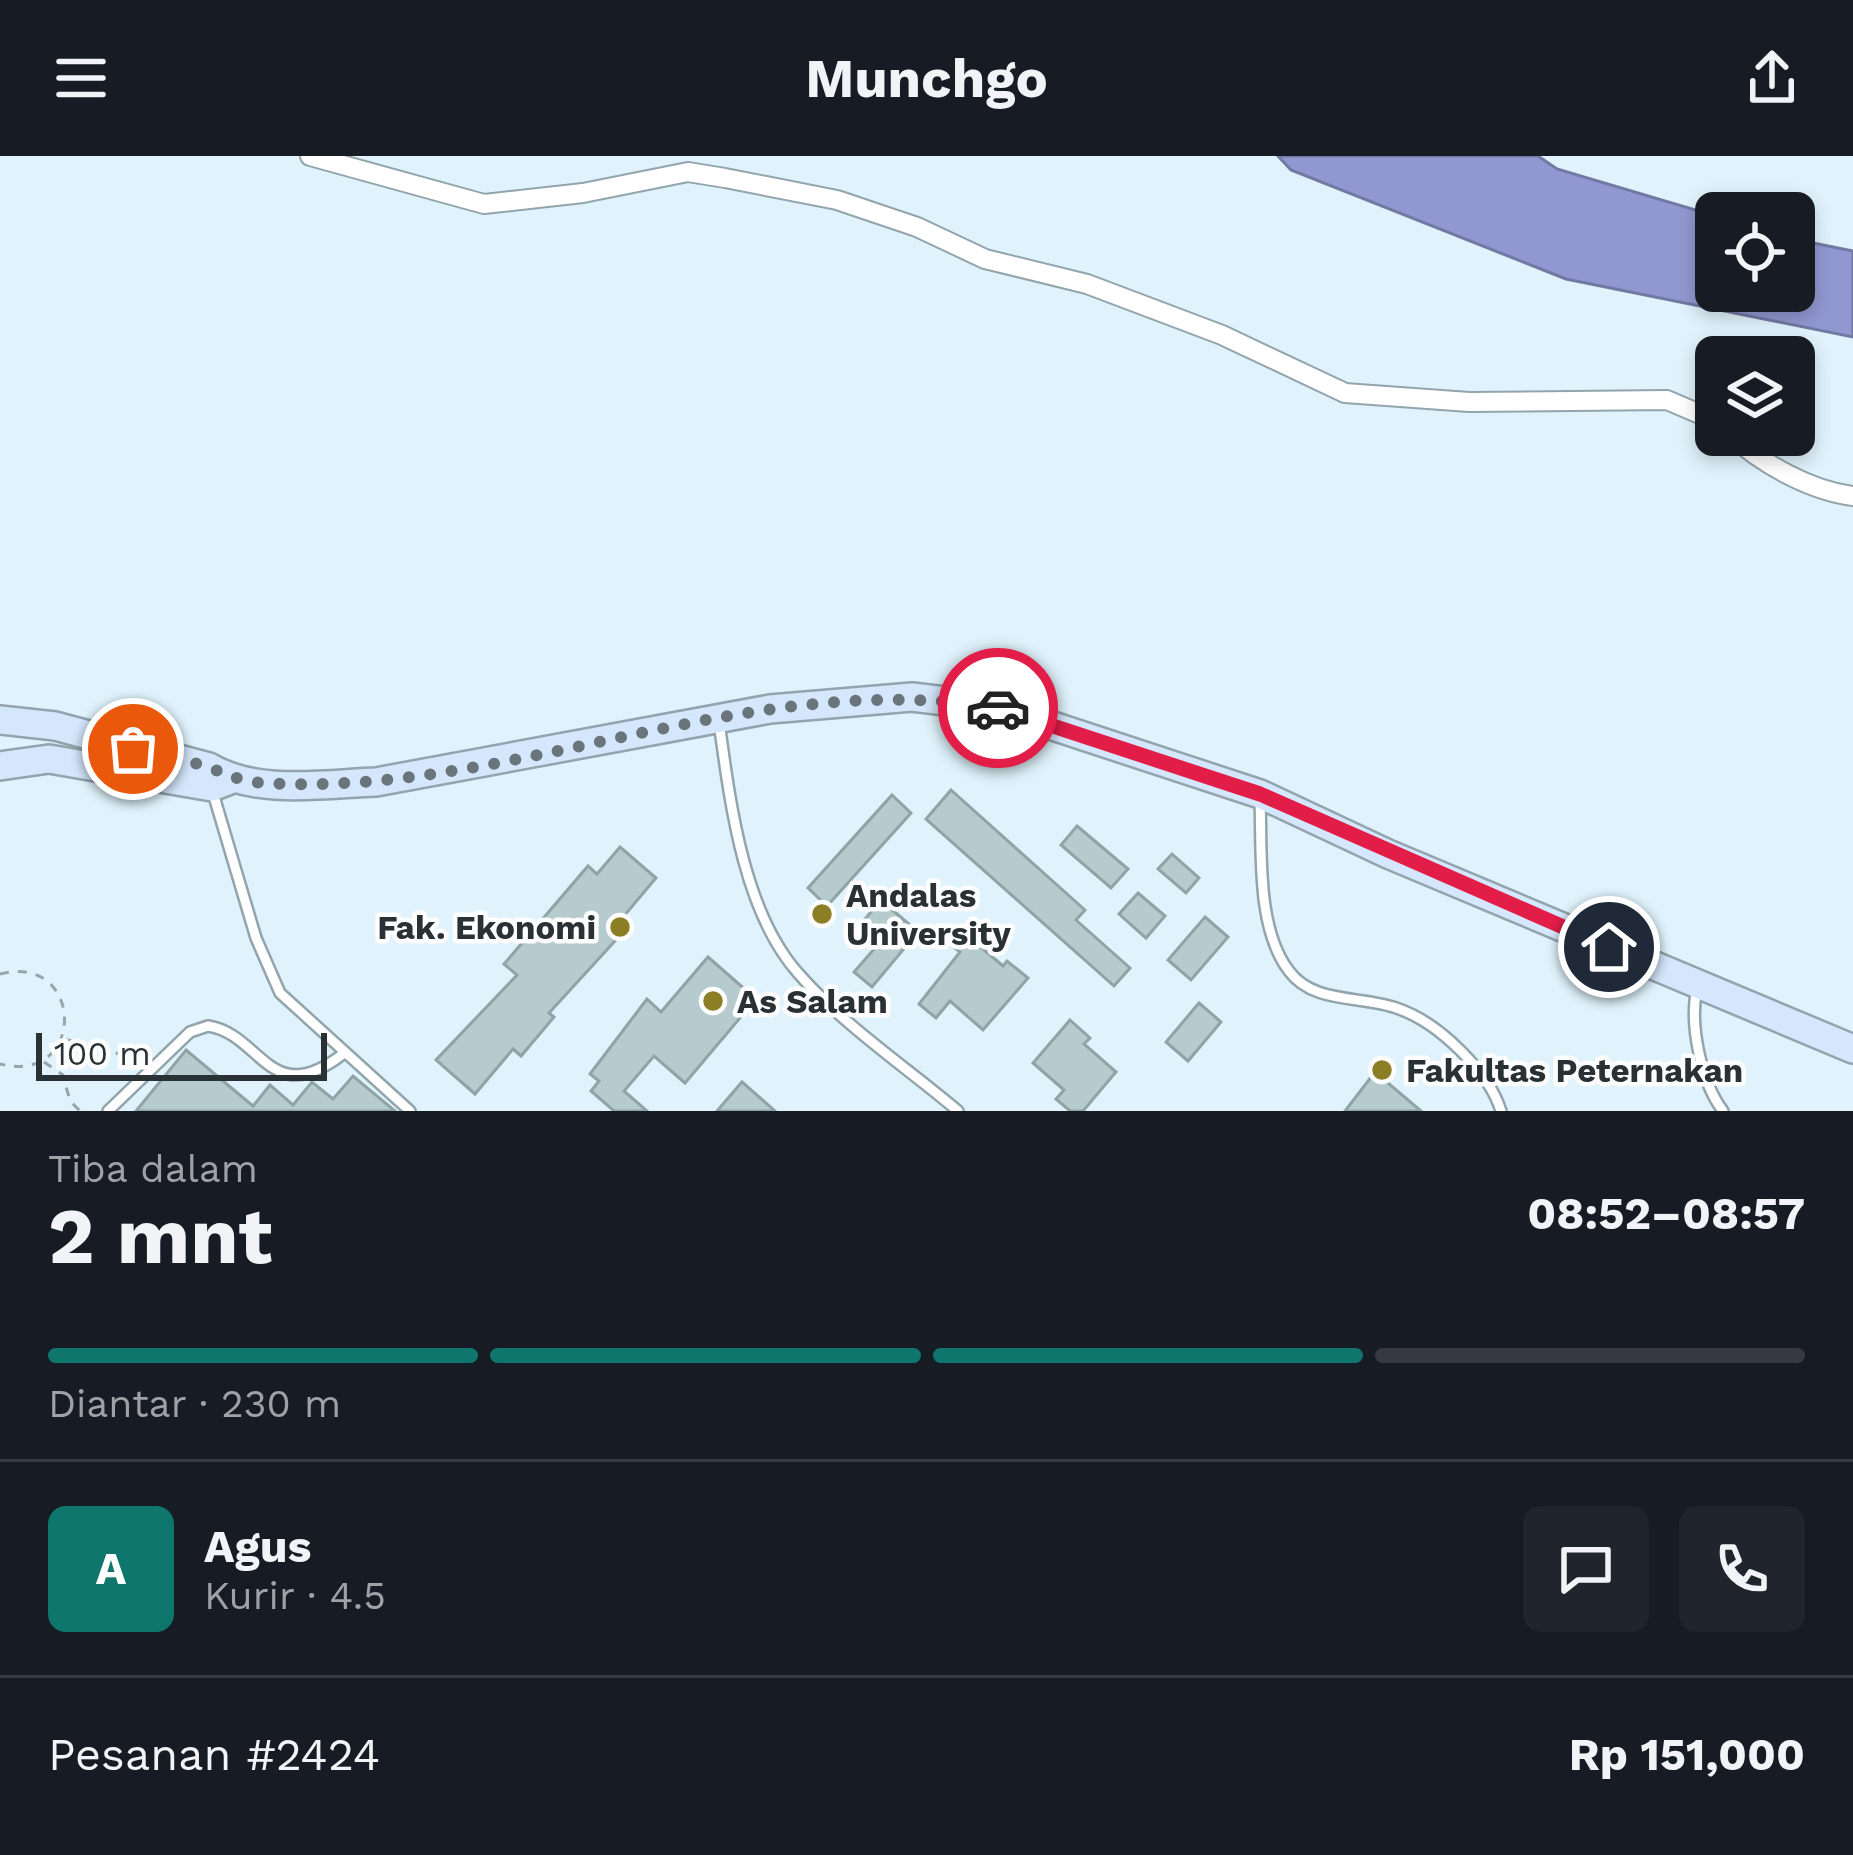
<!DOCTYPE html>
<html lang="id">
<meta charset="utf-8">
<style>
:root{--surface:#171b24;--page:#20242c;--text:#f1f3f6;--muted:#9ea1a6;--line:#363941;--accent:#0f766e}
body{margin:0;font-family:"Work Sans",sans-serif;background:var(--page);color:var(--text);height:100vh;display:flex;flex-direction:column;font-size:45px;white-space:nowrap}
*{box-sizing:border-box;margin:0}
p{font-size:39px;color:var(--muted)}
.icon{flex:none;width:66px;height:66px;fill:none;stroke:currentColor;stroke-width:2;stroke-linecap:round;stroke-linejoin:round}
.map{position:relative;height:955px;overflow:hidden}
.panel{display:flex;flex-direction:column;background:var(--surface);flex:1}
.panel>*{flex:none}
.buttons{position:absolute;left:1695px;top:36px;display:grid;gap:24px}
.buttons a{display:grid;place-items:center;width:120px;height:120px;border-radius:18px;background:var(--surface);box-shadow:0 6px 18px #0003;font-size:60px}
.scale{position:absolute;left:36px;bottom:30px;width:291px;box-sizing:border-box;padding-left:12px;border:6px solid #293134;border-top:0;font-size:33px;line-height:42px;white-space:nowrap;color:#293134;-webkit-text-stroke:9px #fdfdfd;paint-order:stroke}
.pin{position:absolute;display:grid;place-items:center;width:102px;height:102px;color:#fff;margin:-51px;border:6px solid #fff;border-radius:50%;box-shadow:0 3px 12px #0007}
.courier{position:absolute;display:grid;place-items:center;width:120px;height:120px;margin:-60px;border:9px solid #e11d48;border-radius:50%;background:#fff;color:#222;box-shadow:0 3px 15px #0007}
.head em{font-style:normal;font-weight:700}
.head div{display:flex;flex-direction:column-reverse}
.head{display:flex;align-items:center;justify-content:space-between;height:204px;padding:0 48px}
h1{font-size:78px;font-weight:700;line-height:90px}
.bar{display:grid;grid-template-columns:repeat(4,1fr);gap:18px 12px;align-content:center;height:144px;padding:0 48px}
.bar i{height:15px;border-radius:9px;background:var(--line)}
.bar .on{background:var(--accent)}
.bar p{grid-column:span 4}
.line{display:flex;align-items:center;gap:30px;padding:0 48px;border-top:3px solid var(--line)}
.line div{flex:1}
.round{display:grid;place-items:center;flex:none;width:126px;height:126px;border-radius:18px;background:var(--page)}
header{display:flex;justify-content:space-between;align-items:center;height:156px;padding:0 48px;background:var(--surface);font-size:54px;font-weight:700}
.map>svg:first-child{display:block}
.water{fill:#9198d1;stroke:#7279a2;stroke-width:3}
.building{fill:#b6cbcd;stroke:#8fa4a6;stroke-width:3}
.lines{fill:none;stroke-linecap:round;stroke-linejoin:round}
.lane-casing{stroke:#92a4ac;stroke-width:14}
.street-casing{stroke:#92a4ac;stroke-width:22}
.secondary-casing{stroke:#92a4ac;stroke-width:32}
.path{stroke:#97a5ac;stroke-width:3;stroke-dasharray:9 9;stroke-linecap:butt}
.lane{stroke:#fff;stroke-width:9}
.street{stroke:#fff;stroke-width:18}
.secondary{stroke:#d5e7fc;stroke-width:27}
.done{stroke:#69757a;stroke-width:12;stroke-dasharray:0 21.6}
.route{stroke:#e11d48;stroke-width:15}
.poi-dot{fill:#8b7e25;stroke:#fdfdfd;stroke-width:4.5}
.labels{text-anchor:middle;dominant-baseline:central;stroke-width:9;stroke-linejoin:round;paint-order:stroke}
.poi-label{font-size:33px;font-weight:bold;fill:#293134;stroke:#fdfdfd;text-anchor:start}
</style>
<header><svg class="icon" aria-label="menu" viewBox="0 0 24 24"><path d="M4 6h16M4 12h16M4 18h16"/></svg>Munchgo<svg class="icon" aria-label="share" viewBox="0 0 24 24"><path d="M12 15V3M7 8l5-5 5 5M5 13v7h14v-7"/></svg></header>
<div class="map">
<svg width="1853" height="955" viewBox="0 0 1853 955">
<rect width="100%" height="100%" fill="#e0f3fc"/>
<!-- water -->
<polygon class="water" points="1278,0 1538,0 1557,13 1716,60 1716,135 1794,135 1794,83 1853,95 1853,181 1566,123 1291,14"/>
<!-- building -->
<g class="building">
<polygon points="951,634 1085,754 1076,764 1130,812 1114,830 926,663"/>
<polygon points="892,639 911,657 827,750 808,732"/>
<polygon points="1077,670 1128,713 1111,732 1061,689"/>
<polygon points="620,691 656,722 618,767 626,773 549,857 554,861 521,900 513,893 475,938 436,904 517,819 504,808 588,710 597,718"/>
<polygon points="1172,698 1199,722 1186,737 1158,713"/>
<polygon points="1138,737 1165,760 1146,782 1119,758"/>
<polygon points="881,744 918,776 872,831 854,816 875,792 855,775"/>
<polygon points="1205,761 1228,781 1191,824 1168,804"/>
<polygon points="962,775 1003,810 1007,805 1028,822 983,874 950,845 936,862 919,848 960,796 951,789"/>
<polygon points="708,801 756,843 685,927 654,900 624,935 647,955 614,955 591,935 599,925 590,918 647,843 661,856"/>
<polygon points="1199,847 1221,866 1188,905 1166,886"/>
<polygon points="1070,864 1090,882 1084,888 1116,916 1083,955 1070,955 1056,943 1064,934 1033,907"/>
<polygon points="186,894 253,950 270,929 293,949 312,926 333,943 353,920 395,955 136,955"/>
<polygon points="1375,916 1421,955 1345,955"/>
<polygon points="742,926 775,955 717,955"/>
</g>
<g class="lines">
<!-- lane casing -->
<g class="lane-casing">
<g id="lane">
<path d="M 719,566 C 730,646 743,755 798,817 C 843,869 906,911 958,955"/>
<polyline points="213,637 256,782 280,837 410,955"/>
<path d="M 1260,643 C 1262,695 1256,772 1289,815 C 1314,849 1363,839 1399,853 C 1439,867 1489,916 1501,955"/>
<path d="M 1697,833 C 1689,868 1701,926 1723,955"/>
<path d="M 108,955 L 190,876 L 208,870 C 262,878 269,955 343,898"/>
</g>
</g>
<!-- street casing -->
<g class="street-casing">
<g id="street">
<polyline points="310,0 484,48 583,37 688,16 725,22 837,44 917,71 985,103 1087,128 1222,179 1345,237 1469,246 1667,244 1716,265"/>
<path d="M 1731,279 C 1762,308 1811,335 1853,340"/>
</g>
</g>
<!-- secondary casing -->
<g class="secondary-casing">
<g id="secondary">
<path d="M 0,564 L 55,570 L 209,611 C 256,639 323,628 376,626 L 770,553 L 912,541 L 995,551 L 1260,638 L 1388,698 L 1853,893"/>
<polyline points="0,610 49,603 212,631 230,624"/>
</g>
</g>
<!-- path -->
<g class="path">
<path d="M 0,818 C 85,796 87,930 0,908"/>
<path d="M 64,882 C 91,894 113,890 137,908"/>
<polyline points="44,906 63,919 70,945 80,955"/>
</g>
<!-- lane -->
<use href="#lane" class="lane"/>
<!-- street -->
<use href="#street" class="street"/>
<!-- secondary -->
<use href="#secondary" class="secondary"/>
</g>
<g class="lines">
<!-- done -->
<path class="done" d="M 133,593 C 157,598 181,602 204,610 C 226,617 240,626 265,627 C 510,642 749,510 998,552"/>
<!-- route -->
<polyline class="route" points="998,552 1260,638 1609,791"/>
</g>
<!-- markers -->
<g class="poi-dot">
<circle cx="822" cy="758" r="12"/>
<circle cx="620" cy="771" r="12"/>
<circle cx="713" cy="845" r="12"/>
<circle cx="1382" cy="914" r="12"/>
</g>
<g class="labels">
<!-- poi labels -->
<g class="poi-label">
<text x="846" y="739">Andalas<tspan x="846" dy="38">University</tspan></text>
<text x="596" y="771" text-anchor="end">Fak. Ekonomi</text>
<text x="737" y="845">As Salam</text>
<text x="1406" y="914">Fakultas Peternakan</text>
</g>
</g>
</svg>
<div class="buttons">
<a><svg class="icon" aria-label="locate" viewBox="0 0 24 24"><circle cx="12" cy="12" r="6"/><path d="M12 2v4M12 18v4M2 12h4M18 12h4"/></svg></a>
<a><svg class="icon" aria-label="layers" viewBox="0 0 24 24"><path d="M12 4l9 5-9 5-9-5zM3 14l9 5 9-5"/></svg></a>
</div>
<div class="scale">100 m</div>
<div class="pin" style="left:133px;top:593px;background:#ea580c"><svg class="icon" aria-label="bag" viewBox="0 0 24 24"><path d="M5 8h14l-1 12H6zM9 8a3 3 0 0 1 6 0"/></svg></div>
<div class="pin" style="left:1609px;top:791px;background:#1f2937"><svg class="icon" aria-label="home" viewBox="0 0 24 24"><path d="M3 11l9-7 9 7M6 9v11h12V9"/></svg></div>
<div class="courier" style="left:998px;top:552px"><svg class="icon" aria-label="car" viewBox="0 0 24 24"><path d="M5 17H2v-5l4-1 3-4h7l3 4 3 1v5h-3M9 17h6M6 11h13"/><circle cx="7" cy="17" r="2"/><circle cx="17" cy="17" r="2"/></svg></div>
</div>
<section class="panel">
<div class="head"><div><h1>2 mnt</h1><p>Tiba dalam</p></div><em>08:52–08:57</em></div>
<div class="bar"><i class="on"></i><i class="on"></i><i class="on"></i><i></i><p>Diantar · 230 m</p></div>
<div class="line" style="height:216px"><b class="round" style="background:var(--accent);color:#fff">A</b><div><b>Agus</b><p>Kurir · 4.5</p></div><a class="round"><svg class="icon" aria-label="chat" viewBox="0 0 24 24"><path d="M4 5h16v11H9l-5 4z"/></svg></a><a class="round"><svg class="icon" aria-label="phone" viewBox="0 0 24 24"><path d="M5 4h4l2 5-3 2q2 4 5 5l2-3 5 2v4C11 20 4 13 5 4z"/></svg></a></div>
<div class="line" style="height:156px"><div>Pesanan #2424</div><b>Rp 151,000</b></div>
</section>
